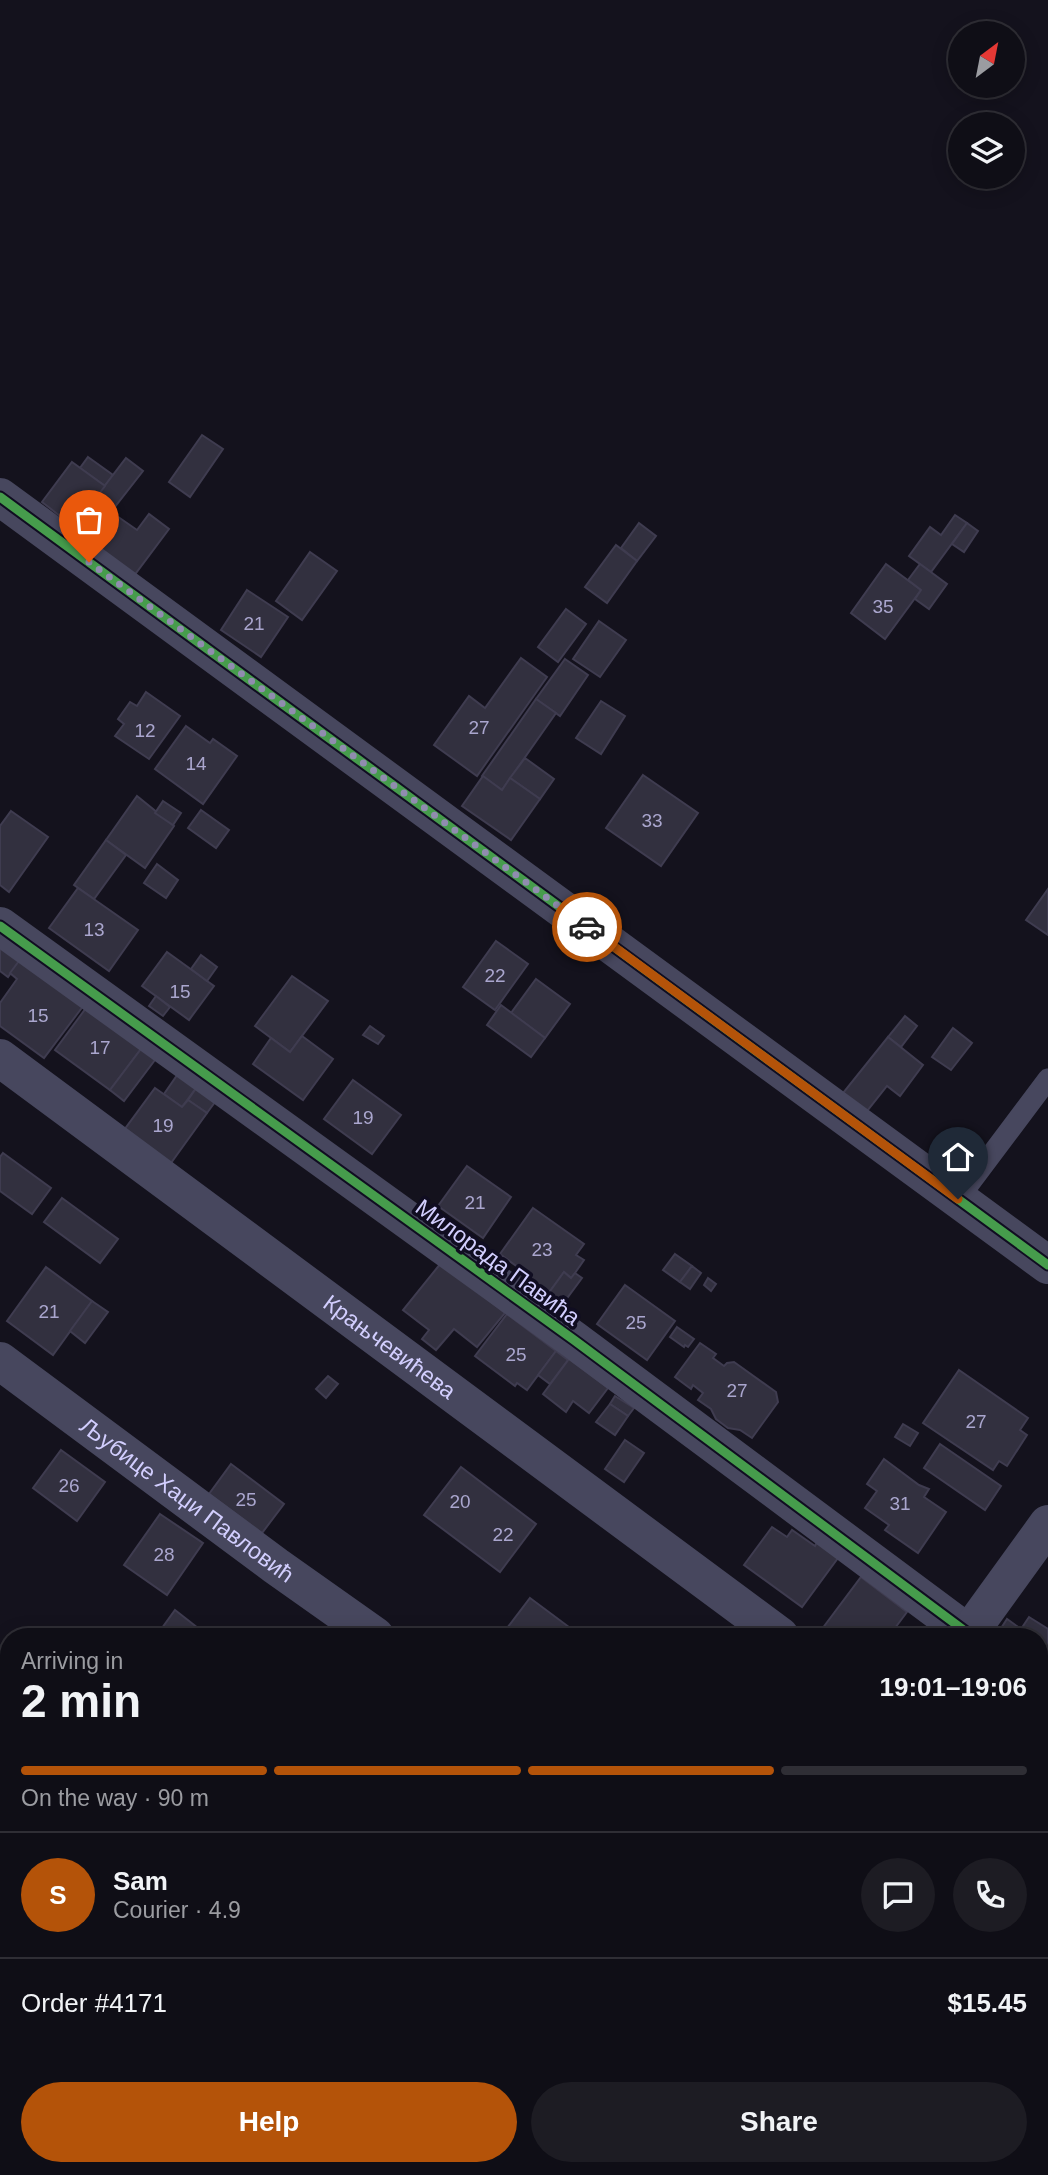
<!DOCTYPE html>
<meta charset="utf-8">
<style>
:root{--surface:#0f0e16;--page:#1d1c23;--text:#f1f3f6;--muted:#9b9ca1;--line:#2f2e35;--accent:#b45309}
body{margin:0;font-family:Helvetica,sans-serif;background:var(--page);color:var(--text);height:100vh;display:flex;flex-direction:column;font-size:26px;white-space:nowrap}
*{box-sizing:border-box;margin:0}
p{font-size:23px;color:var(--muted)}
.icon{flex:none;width:38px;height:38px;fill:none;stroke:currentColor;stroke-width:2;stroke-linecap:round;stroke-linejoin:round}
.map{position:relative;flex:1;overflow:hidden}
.details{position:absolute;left:0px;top:1628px;width:1048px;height:548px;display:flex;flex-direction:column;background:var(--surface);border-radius:28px 28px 0 0;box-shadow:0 4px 18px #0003,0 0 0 2px var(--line)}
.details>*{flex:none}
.needle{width:46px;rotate:32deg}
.buttons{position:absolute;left:948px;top:21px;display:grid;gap:14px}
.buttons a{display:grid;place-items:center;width:77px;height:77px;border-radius:50%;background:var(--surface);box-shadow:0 4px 18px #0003,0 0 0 2px var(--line);font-size:35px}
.pin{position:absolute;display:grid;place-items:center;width:60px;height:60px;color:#fff;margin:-72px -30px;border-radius:50% 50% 50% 0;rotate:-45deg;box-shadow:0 0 7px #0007}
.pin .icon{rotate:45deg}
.courier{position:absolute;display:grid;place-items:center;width:70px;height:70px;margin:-35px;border:5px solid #b45309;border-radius:50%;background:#fff;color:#222;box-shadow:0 2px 9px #0007}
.head em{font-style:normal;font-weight:800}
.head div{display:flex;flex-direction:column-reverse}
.head{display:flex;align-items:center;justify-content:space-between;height:119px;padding:0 21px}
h1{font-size:46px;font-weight:800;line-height:52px}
.bar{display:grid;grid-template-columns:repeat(4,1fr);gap:10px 7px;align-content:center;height:84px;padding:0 21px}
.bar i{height:9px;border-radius:5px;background:var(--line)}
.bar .selected{background:var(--accent)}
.bar p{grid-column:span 4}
.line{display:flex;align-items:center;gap:18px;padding:0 21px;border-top:2px solid var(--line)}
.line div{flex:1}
.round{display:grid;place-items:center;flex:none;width:74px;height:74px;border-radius:37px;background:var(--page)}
.primary-button{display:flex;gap:14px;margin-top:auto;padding:14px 21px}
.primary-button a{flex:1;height:80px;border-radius:42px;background:var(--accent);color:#fff;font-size:28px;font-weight:800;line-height:80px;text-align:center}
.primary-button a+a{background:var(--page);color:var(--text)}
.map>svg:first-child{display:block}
.building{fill:#32303f;stroke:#3f3c50;stroke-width:2}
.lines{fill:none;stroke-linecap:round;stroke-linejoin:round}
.service{stroke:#47475e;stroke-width:21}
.minor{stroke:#47475e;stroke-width:38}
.cycleway-casing{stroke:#100d21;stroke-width:13}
.cycleway{stroke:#469c4c;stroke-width:9}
.done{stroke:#908caf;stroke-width:7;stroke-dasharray:0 12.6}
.route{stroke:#b45309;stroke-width:9}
.labels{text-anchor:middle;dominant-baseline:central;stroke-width:7;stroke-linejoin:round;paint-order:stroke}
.number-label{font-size:19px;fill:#aaa6ce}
.street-label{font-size:23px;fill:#d2cefe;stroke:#100d21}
</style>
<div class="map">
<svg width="1048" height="2175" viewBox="0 0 1048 2175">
<rect width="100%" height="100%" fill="#14121d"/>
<!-- building -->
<g class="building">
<polygon points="202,435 223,449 190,497 169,482"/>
<polygon points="88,457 113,475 105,486 80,468"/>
<polygon points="126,458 143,471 107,517 90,505"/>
<polygon points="72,462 105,486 74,527 42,502"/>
<polygon points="114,514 137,530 149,514 169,529 133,577 91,547"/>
<polygon points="955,515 967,523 931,572 909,556 930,527 941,535"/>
<polygon points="639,523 656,536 637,561 621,548"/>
<polygon points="967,523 978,531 964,552 952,544"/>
<polygon points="616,545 637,561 607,603 585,587"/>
<polygon points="310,552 337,571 302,620 276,601"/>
<polygon points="886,564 921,590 885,639 851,613"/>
<polygon points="920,564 947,584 929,609 915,599 921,590 908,580"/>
<polygon points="247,590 288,617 261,657 221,630"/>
<polygon points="566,609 586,624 558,662 538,647"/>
<polygon points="599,621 626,640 600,677 573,659"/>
<polygon points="521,658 547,677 477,776 434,745 469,696 485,708"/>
<polygon points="565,659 588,675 560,716 536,699"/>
<polygon points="146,692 180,716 149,759 115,736 124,724 118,719 130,702 137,706"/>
<polygon points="536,699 556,713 502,790 482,776"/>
<polygon points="601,701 625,716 601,754 576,738"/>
<polygon points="186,726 210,743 213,739 237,756 203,804 155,769"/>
<polygon points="525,758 554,779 540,799 510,778"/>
<polygon points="643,775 698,813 661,866 606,828"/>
<polygon points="483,776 502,790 510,778 540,799 511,840 462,806"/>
<polygon points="137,796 174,826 145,868 106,840"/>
<polygon points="163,801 181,813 173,825 155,813"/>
<polygon points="201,810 229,830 216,848 188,828"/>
<polygon points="11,811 48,837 9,892 0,885 0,826"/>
<polygon points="106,840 126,855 94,899 74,885"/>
<polygon points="157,864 178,880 166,898 144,883"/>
<polygon points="78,888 138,930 109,971 49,928"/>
<polygon points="1048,889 1048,935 1026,920"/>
<polygon points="0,935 25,953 8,977 0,971"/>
<polygon points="496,941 528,964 495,1010 463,987"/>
<polygon points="167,952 214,986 189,1020 142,986"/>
<polygon points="25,953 84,1005 44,1058 0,1026 0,1003 17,979 10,973"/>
<polygon points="201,955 217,967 207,981 191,969"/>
<polygon points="292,976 328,1001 290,1052 255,1026"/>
<polygon points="536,979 570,1004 545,1038 511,1013"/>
<polygon points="156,996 170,1007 163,1016 149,1006"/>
<polygon points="89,1004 144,1045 110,1090 55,1050"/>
<polygon points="501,1005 545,1038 531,1057 487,1025"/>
<polygon points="905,1016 917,1026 901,1047 888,1037"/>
<polygon points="370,1026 384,1036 378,1044 363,1035"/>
<polygon points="953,1028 972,1043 951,1070 932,1057"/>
<polygon points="302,1036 333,1059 303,1100 253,1064 271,1038 290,1052"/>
<polygon points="888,1037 923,1065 900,1096 887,1086 867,1111 843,1093"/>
<polygon points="144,1045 158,1056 124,1101 110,1090"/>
<polygon points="180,1071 199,1084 182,1107 164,1094"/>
<polygon points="353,1080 401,1115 372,1154 324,1119"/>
<polygon points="199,1084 218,1098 207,1113 188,1100"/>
<polygon points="155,1088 182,1107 188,1100 207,1113 171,1163 119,1137"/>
<polygon points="3,1153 51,1188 32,1214 0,1191 0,1157"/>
<polygon points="467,1166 511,1197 483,1238 438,1206"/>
<polygon points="62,1198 118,1239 100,1263 44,1222"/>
<polygon points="533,1208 584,1244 576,1255 584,1260 575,1273 571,1278 564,1272 545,1298 517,1279 523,1271 500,1254"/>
<polygon points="675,1254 692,1266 680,1282 663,1270"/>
<polygon points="441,1263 505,1313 477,1347 454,1329 436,1350 422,1339 429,1330 403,1310"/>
<polygon points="692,1266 701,1273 690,1289 680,1282"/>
<polygon points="46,1267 92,1301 53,1355 7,1321"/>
<polygon points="564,1272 571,1278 575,1273 582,1278 562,1305 548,1294"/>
<polygon points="708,1278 716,1284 711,1291 704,1285"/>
<polygon points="625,1285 675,1321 647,1360 597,1324"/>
<polygon points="92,1301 108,1312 85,1343 70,1331"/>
<polygon points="507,1314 556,1351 527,1390 517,1383 515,1386 475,1356"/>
<polygon points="677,1327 694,1339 688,1347 685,1345 684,1347 670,1337"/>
<polygon points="700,1343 716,1354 713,1358 724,1366 727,1363 734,1362 776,1392 778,1402 752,1438 740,1430 728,1428 716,1419 711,1409 698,1400 703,1393 693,1385 691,1389 675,1377"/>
<polygon points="556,1351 568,1360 550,1384 538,1375"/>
<polygon points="569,1359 608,1388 589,1413 573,1401 566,1412 543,1394"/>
<polygon points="959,1370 1028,1418 1020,1430 1027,1435 1007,1466 999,1461 993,1470 923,1423"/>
<polygon points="328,1376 338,1384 326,1398 316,1389"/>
<polygon points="615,1396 634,1408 628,1416 610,1404"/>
<polygon points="610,1404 628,1416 615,1435 596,1422"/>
<polygon points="903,1424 918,1433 910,1446 895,1437"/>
<polygon points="625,1440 644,1453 624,1482 605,1469"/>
<polygon points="940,1444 1001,1486 985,1510 924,1468"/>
<polygon points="61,1450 105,1482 77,1521 33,1488"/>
<polygon points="884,1459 919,1485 929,1489 924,1497 946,1512 918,1553 885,1530 889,1525 865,1508 877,1491 867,1484"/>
<polygon points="231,1464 284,1504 262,1533 209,1494"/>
<polygon points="461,1467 536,1524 500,1572 424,1515"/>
<polygon points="160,1514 203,1543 167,1595 124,1565"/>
<polygon points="772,1527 787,1537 792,1530 815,1546 817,1542 838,1558 802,1607 744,1565"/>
<polygon points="861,1577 907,1612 889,1636 831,1636 822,1629"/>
<polygon points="530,1598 577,1633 574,1636 501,1636"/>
<polygon points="175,1610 207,1635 206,1636 173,1636 162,1628"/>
<polygon points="1029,1617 1048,1629 1048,1654 1040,1666 1040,1636 996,1636 1007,1619 1021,1629"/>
<polygon points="580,1629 590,1636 574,1636"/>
<polygon points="9,1704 9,1752 0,1746 0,1716"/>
<polygon points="418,2166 478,2166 486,2172 484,2175 412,2175"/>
</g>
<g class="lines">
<!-- service -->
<polyline class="service" points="958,1199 1048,1079"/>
<!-- minor -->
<g class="minor">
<polyline points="0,497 1048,1265"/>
<polyline points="0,926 574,1340 969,1634"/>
<path id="s1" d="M 0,1058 L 780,1636"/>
<path id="s2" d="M 0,1361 L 276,1566 L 375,1636"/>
<polyline points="967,1636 1048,1524"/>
<polyline points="0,1774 9,1780"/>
<polyline points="533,2166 544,2175"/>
</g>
<!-- cycleway casing -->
<g class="cycleway-casing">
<g id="cycleway">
<polyline points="0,497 1048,1265"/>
<polyline points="0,926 574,1340 969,1634"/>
</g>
</g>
<!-- cycleway -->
<use href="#cycleway" class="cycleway"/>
</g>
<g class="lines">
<!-- done -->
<polyline class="done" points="89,562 587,927"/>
<!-- route -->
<polyline class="route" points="587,927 958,1199"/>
</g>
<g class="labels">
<!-- number labels -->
<g class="number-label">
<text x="883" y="606">35</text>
<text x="254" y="623">21</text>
<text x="479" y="727">27</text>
<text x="145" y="730">12</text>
<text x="196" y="763">14</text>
<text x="652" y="820">33</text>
<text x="94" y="929">13</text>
<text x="495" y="975">22</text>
<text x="180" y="991">15</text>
<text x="38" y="1015">15</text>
<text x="100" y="1047">17</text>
<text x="363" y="1117">19</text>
<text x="163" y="1125">19</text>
<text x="475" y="1202">21</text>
<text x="542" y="1249">23</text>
<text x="49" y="1311">21</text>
<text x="636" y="1322">25</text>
<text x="516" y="1354">25</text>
<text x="737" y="1390">27</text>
<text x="976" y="1421">27</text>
<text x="69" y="1485">26</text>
<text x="246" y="1499">25</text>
<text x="460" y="1501">20</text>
<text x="900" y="1503">31</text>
<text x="503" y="1534">22</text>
<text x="164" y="1554">28</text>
</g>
<!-- street labels -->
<g class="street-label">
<text transform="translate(498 1262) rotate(36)">Милорада Павића</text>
<text stroke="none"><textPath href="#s1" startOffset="485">Крањчевићева</textPath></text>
<text stroke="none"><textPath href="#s2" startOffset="233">Љубице Хаџи Павловић</textPath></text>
</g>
</g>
</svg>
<div class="buttons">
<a><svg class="needle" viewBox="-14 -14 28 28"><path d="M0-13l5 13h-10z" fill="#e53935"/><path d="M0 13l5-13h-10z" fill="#9b9ca1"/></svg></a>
<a><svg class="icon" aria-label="layers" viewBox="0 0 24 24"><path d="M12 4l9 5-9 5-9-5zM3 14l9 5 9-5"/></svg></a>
</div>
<div class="pin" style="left:89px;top:562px;background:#ea580c"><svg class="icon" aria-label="bag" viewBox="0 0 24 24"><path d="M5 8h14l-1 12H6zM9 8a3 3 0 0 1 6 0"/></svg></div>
<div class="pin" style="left:958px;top:1199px;background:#1f2937"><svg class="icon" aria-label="home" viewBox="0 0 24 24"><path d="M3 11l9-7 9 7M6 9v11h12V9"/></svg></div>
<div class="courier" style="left:587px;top:927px"><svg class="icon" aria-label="car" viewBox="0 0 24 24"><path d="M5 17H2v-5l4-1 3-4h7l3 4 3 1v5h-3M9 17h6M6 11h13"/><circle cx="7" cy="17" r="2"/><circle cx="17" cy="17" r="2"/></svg></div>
<section class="details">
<div class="head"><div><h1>2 min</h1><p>Arriving in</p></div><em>19:01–19:06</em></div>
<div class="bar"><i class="selected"></i><i class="selected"></i><i class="selected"></i><i></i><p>On the way · 90 m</p></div>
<div class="line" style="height:126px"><b class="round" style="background:var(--accent);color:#fff">S</b><div><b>Sam</b><p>Courier · 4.9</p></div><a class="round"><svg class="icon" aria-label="chat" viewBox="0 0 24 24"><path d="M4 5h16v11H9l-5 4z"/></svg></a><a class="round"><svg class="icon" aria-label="phone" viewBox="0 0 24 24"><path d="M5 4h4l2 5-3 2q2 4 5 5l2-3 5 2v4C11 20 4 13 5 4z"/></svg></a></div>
<div class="line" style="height:91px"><div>Order #4171</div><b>$15.45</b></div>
<div class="primary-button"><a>Help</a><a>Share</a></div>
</section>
</div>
